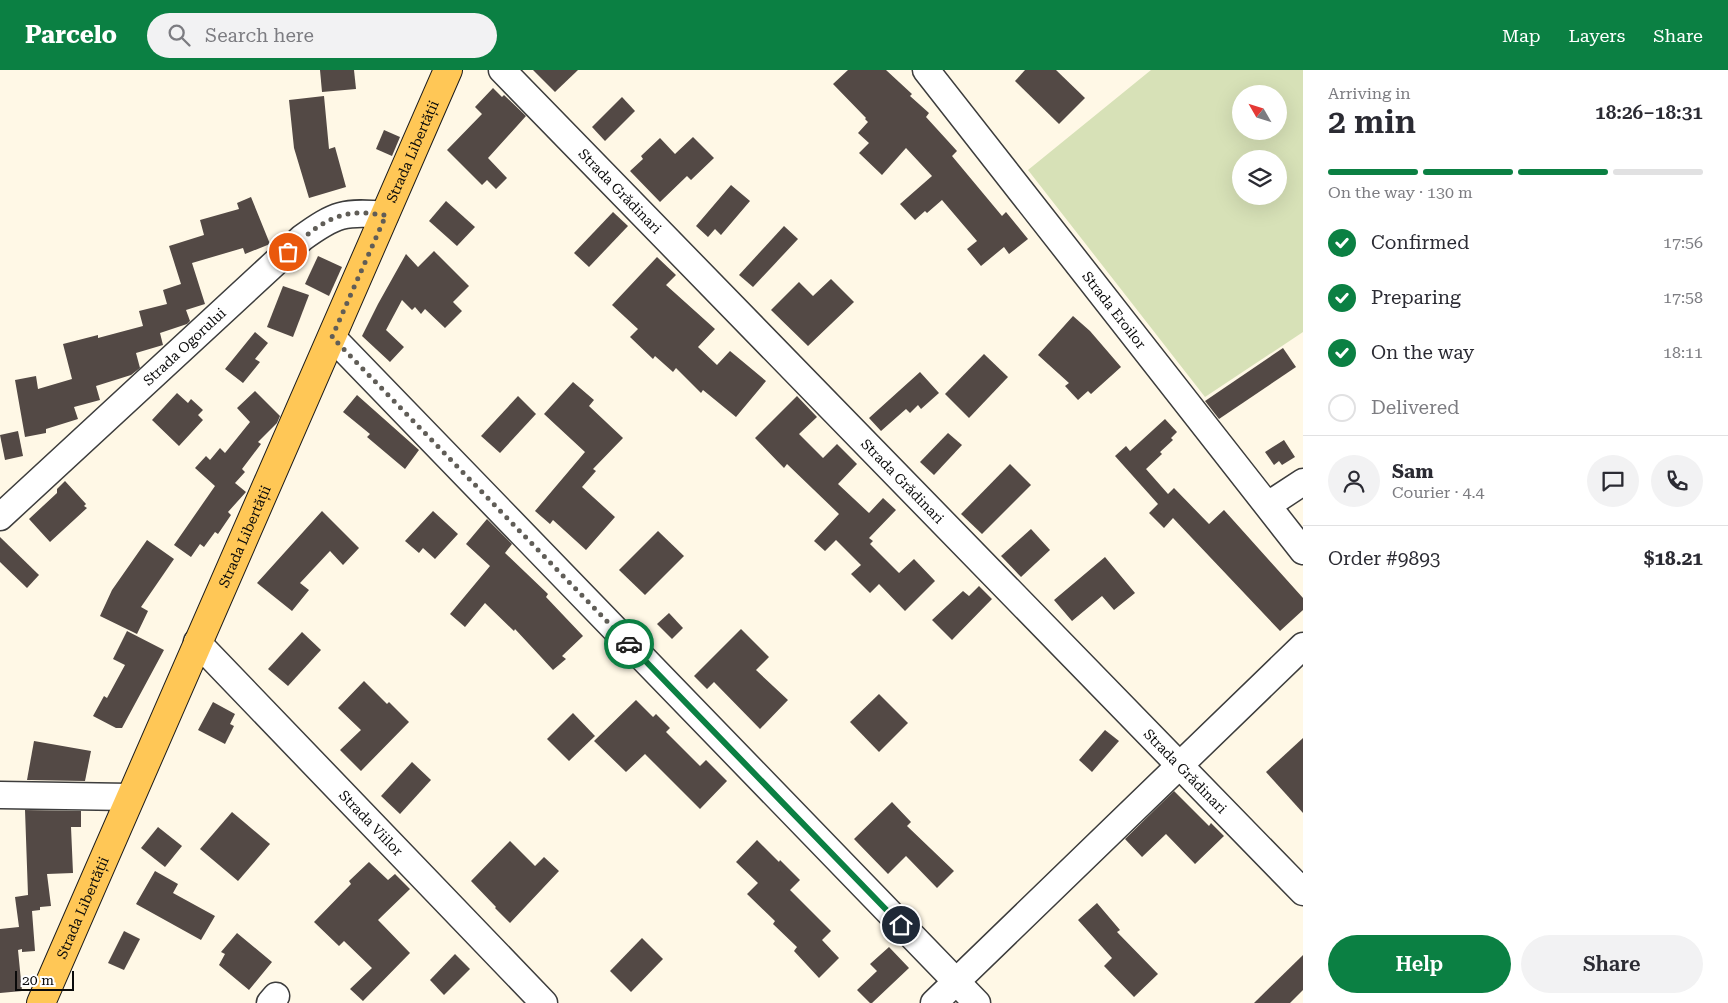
<!DOCTYPE html>
<meta charset="utf-8">
<style>
:root{--surface:#fff;--page:#f2f2f3;--text:#2b2b33;--muted:#7c7c81;--line:#e1e1e2;--accent:#0b8043}
body{margin:0;font-family:"Roboto Serif",serif;background:var(--page);color:var(--text);height:100vh;display:flex;flex-direction:column;font-size:19px;white-space:nowrap}
*{box-sizing:border-box;margin:0}
p{font-size:16px;color:var(--muted)}
.icon{flex:none;width:28px;height:28px;fill:none;stroke:currentColor;stroke-width:2;stroke-linecap:round;stroke-linejoin:round}
.map{position:relative;flex:1;overflow:hidden}
.side{display:flex;flex-direction:column;background:var(--surface);width:425px}
.side>*{flex:none}
.needle{width:32px;rotate:309deg}
.fabs{position:absolute;left:1232px;top:15px;display:grid;gap:10px}
.fabs a{display:grid;place-items:center;width:55px;height:55px;border-radius:50%;background:var(--surface);box-shadow:0 5px 20px #0002;font-size:25px}
.scale{position:absolute;left:15px;bottom:12px;width:59px;box-sizing:border-box;padding-left:5px;border:2px solid #0a0a0a;border-top:0;font-size:14px;line-height:18px;white-space:nowrap;color:#0a0a0a;-webkit-text-stroke:4px #fff;paint-order:stroke}
.pin{position:absolute;display:grid;place-items:center;width:42px;height:42px;color:#fff;margin:-21px;border:2px solid #fff;border-radius:50%;box-shadow:0 1px 5px #0007}
.courier{position:absolute;display:grid;place-items:center;width:50px;height:50px;margin:-25px;border:4px solid #0b8043;border-radius:50%;background:#fff;color:#222;box-shadow:0 1px 6px #0007}
.head em{font-style:normal;font-weight:600}
.head div{display:flex;flex-direction:column-reverse}
.head{display:flex;align-items:center;justify-content:space-between;height:85px;padding:0 25px}
h1{font-size:32px;font-weight:600;line-height:38px}
.bar{display:grid;grid-template-columns:repeat(4,1fr);gap:8px 5px;align-content:center;height:60px;padding:0 25px}
.bar i{height:6px;border-radius:4px;background:var(--line)}
.bar .selected{background:var(--accent)}
.bar p{grid-column:span 4}
.line{display:flex;align-items:center;gap:12px;padding:0 25px;border-top:1px solid var(--line)}
.line div{flex:1}
.round{display:grid;place-items:center;flex:none;width:52px;height:52px;border-radius:26px;background:var(--page)}
ol{padding:0 25px;list-style:none}
li{display:flex;align-items:center;gap:15px;height:55px}
li p{margin-inline-start:auto}
li .icon{padding:5px;border-radius:50%;background:var(--accent);color:#fff;stroke-width:4}
li:last-child{color:var(--muted)}
li i{width:28px;height:28px;border:2px solid var(--line);border-radius:50%}
.action{display:flex;gap:10px;margin-top:auto;padding:10px 25px}
.action a{flex:1;height:58px;border-radius:30px;background:var(--accent);color:#fff;font-size:20px;font-weight:600;line-height:58px;text-align:center}
.action a+a{background:var(--page);color:var(--text)}
header{display:flex;align-items:center;gap:30px;box-sizing:border-box;height:70px;padding:0 25px;background:var(--accent);color:#fff}
header strong{font-size:24px}
nav{display:flex;gap:28px;margin-inline-start:auto;font-size:18px}
.search{width:350px;height:45px;background:var(--page);display:flex;align-items:center;gap:12px;box-sizing:border-box;padding:0 18px;border-radius:28px;color:var(--muted);font-size:19px}
main{display:flex;flex:1;min-height:0}
.map>svg:first-child{display:block}
.cemetery{fill:#d7e1b7;fill-rule:evenodd}
.building{fill:#534945}
.lines{fill:none;stroke-linecap:round;stroke-linejoin:round}
.minor-casing{stroke:#3d3d3d;stroke-width:29}
.major-casing{stroke:#1b1b1b;stroke-width:30}
.minor{stroke:#fff;stroke-width:26}
.major{stroke:#ffc756;stroke-width:28}
.done{stroke:#605d57;stroke-width:5;stroke-dasharray:0 9}
.route{stroke:#0b8043;stroke-width:6}
.labels{text-anchor:middle;dominant-baseline:central;stroke-width:5;stroke-linejoin:round;paint-order:stroke}
.street-label{font-size:14px;fill:#0a0a0a;stroke:#fff}
</style>
<header>
<strong>Parcelo</strong>
<div class="search"><svg class="icon" aria-label="search" viewBox="0 0 24 24"><circle cx="10" cy="10" r="6"/><path d="M15 15l6 6"/></svg>Search here</div>
<nav><a>Map</a><a>Layers</a><a>Share</a></nav>
</header>
<main>
<div class="map">
<svg width="1303" height="933" viewBox="0 0 1303 933">
<rect width="100%" height="100%" fill="#fff8e6"/>
<!-- cemetery -->
<path class="cemetery" d="M 1151,0 L 1303,0 L 1303,262 L 1205,327 L 1028,100 ZM 1241,24 L 1279,24 L 1279,61 L 1241,61 ZM 1241,89 L 1279,89 L 1279,126 L 1241,126 Z"/>
<!-- building -->
<g class="building">
<polygon points="320,0 354,0 356,19 322,22"/>
<polygon points="533,0 578,0 555,22"/>
<polygon points="848,0 886,0 912,24 910,26 929,43 926,47 957,81 952,86 1002,146 1006,142 1028,169 1009,184 1004,177 981,196 967,179 977,171 942,130 927,143 925,141 915,150 900,134 932,106 906,78 882,105 859,83 869,73 858,63 868,52 865,49 866,48 833,14"/>
<polygon points="1025,0 1056,0 1085,28 1059,54 1015,11"/>
<polygon points="493,18 502,27 504,25 526,46 488,88 507,108 496,119 487,110 482,115 447,80 482,44 475,37"/>
<polygon points="324,26 329,79 335,77 346,117 309,128 294,78 289,30"/>
<polygon points="622,27 635,41 605,71 592,57"/>
<polygon points="384,60 400,67 392,86 376,79"/>
<polygon points="693,67 714,88 691,110 687,106 660,132 630,101 643,89 641,86 660,68 675,84"/>
<polygon points="731,115 750,131 721,165 715,159 708,167 696,156"/>
<polygon points="251,127 270,174 245,184 243,178 192,193 205,234 186,240 190,251 187,254 160,263 163,275 136,283 140,298 131,305 96,316 100,330 74,337 78,349 46,359 46,363 25,367 15,310 36,306 38,319 72,309 63,274 98,265 98,268 143,256 139,241 167,234 163,220 181,214 169,176 204,165 200,150 239,139 237,133"/>
<polygon points="446,131 475,157 457,176 429,151"/>
<polygon points="613,142 628,156 589,197 574,183"/>
<polygon points="784,156 798,169 753,217 739,205"/>
<polygon points="434,181 469,216 453,232 462,241 445,258 425,239 421,244 415,237 412,240 402,230 386,260 404,277 390,292 362,266 378,234 406,184 418,197"/>
<polygon points="318,186 342,197 329,226 305,214"/>
<polygon points="657,187 676,205 666,215 715,259 698,277 717,295 730,281 766,311 736,347 703,320 701,323 676,298 673,302 655,286 653,289 630,267 638,259 612,235"/>
<polygon points="831,209 854,232 808,276 771,240 799,212 813,226"/>
<polygon points="283,216 309,225 293,267 267,257"/>
<polygon points="1073,246 1090,261 1121,297 1091,324 1088,321 1078,330 1065,316 1069,313 1038,285"/>
<polygon points="255,262 268,273 255,289 260,292 243,313 225,299"/>
<polygon points="1283,278 1296,297 1219,349 1205,331"/>
<polygon points="984,284 1008,307 969,348 945,324"/>
<polygon points="920,302 939,323 921,339 918,335 910,343 906,339 881,361 869,348"/>
<polygon points="573,312 594,330 589,336 623,368 593,399 596,401 582,417 615,447 586,480 553,450 550,454 535,441 585,382 544,344"/>
<polygon points="255,321 280,346 277,353 258,372 261,374 242,399 245,402 235,413 246,422 228,442 231,445 218,464 215,462 204,477 200,474 191,487 174,475 215,416 195,398 206,386 210,390 220,378 225,383 250,352 237,338"/>
<polygon points="177,323 188,333 191,329 203,340 198,345 203,350 179,376 152,350"/>
<polygon points="357,325 419,380 405,399 367,367 370,364 343,342"/>
<polygon points="518,326 536,344 500,383 481,366"/>
<polygon points="797,326 817,347 799,364 823,388 837,374 857,394 838,414 869,443 883,428 896,440 869,468 873,471 870,474 899,503 914,489 935,511 905,541 879,514 870,523 851,504 861,495 836,470 825,481 814,471 839,444 787,394 784,398 755,368"/>
<polygon points="1165,349 1177,362 1171,368 1173,370 1160,382 1162,384 1146,399 1168,424 1174,418 1209,454 1224,440 1303,528 1303,540 1280,561 1173,448 1164,458 1149,443 1158,434 1115,386 1126,376 1130,381"/>
<polygon points="18,361 23,386 5,390 0,365"/>
<polygon points="948,363 962,375 934,405 920,392"/>
<polygon points="1284,370 1295,387 1282,395 1279,391 1274,395 1265,382"/>
<polygon points="1010,394 1031,415 982,464 961,444"/>
<polygon points="65,411 86,434 84,436 87,438 50,472 29,449 57,423 57,419"/>
<polygon points="322,441 359,478 343,495 330,481 300,513 309,520 292,541 257,513"/>
<polygon points="433,441 458,464 435,489 423,478 419,483 405,471"/>
<polygon points="487,449 512,474 505,483 548,524 546,527 583,566 562,586 566,589 553,600 515,559 514,561 485,533 465,557 450,544 490,496 466,474"/>
<polygon points="1031,459 1050,480 1021,507 1001,486"/>
<polygon points="658,461 684,486 645,525 619,500"/>
<polygon points="0,467 39,505 27,518 0,492"/>
<polygon points="147,470 174,489 141,537 148,541 137,564 100,546 112,520"/>
<polygon points="1105,487 1135,523 1114,540 1102,526 1072,551 1054,530"/>
<polygon points="979,516 992,529 952,570 932,550 963,521 969,526"/>
<polygon points="669,543 683,558 672,569 657,554"/>
<polygon points="741,559 769,587 756,600 788,630 760,659 714,612 707,619 694,606"/>
<polygon points="127,561 164,580 122,658 116,658 93,646 104,626 107,628 125,595 113,589"/>
<polygon points="302,562 321,580 288,616 268,599"/>
<polygon points="364,611 387,634 389,632 409,652 361,701 340,680 361,660 338,638"/>
<polygon points="879,624 908,653 879,682 850,652"/>
<polygon points="636,630 653,647 656,644 670,658 666,662 700,696 706,690 727,711 700,739 645,684 626,702 594,671"/>
<polygon points="213,632 235,644 230,654 234,656 225,674 198,660"/>
<polygon points="573,643 595,666 569,691 547,669"/>
<polygon points="1105,660 1119,671 1092,702 1079,690"/>
<polygon points="1303,668 1303,743 1266,702"/>
<polygon points="34,671 91,681 85,711 27,710"/>
<polygon points="412,692 431,710 400,744 381,726"/>
<polygon points="1174,721 1209,756 1211,753 1224,766 1195,794 1166,764 1142,787 1125,769"/>
<polygon points="892,732 911,752 907,756 954,801 937,818 906,786 888,804 854,769"/>
<polygon points="25,740 81,741 81,757 71,757 73,803 47,804 51,836 40,837 40,840 32,841 35,881 22,882 22,879 18,880 22,921 0,923 0,859 19,857 15,827 28,825"/>
<polygon points="232,742 270,774 238,811 200,779"/>
<polygon points="158,757 182,776 165,797 141,778"/>
<polygon points="757,770 779,792 780,790 800,810 790,820 831,861 822,870 839,888 819,908 794,881 797,877 773,854 775,851 747,824 758,813 736,792"/>
<polygon points="510,771 535,796 544,787 559,801 510,853 495,838 496,837 471,811"/>
<polygon points="369,792 388,810 395,804 410,819 378,850 410,883 363,931 350,919 372,898 344,871 339,876 314,852 351,814 349,811"/>
<polygon points="155,801 178,814 173,823 215,846 201,870 136,834"/>
<polygon points="1097,833 1120,860 1117,862 1158,904 1134,927 1104,896 1112,888 1078,850"/>
<polygon points="124,861 140,869 124,900 108,893"/>
<polygon points="237,863 272,892 249,920 219,895 225,884 221,882"/>
<polygon points="642,868 663,889 631,922 610,901"/>
<polygon points="889,877 909,898 872,933 870,933 857,920 877,901 870,894"/>
<polygon points="455,884 470,899 444,925 430,910"/>
<polygon points="1303,885 1303,920 1290,933 1254,933"/>
</g>
<g class="lines">
<!-- minor casing -->
<g class="minor-casing">
<g id="minor">
<path id="s1" d="M 502,0 L 1303,822"/>
<path id="s2" d="M 926,0 L 1303,481"/>
<polyline points="332,267 977,933"/>
<polyline points="1268,435 1303,412"/>
<path id="s3" d="M 0,447 L 302,168 C 335,144 345,141 385,145"/>
<path id="s4" d="M 197,572 L 544,933"/>
<polyline points="0,725 130,727"/>
<polyline points="270,933 276,926"/>
<polyline points="934,933 1303,576"/>
</g>
</g>
<!-- major casing -->
<g class="major-casing">
<g id="major">
<path id="s5" d="M 41,933 L 448,0"/>
</g>
</g>
<!-- minor -->
<use href="#minor" class="minor"/>
<!-- major -->
<use href="#major" class="major"/>
</g>
<g class="lines">
<!-- done -->
<path class="done" d="M 288,182 C 308,163 329,144 358,143 C 367,142 377,145 386,145 L 332,267 L 629,574"/>
<!-- route -->
<polyline class="route" points="629,574 901,855"/>
</g>
<g class="labels">
<!-- street labels -->
<g class="street-label">
<text stroke="none"><textPath href="#s5" startOffset="929">Strada Libertății</textPath></text>
<text stroke="none"><textPath href="#s1" startOffset="169">Strada Grădinari</textPath></text>
<text stroke="none"><textPath href="#s2" startOffset="305">Strada Eroilor</textPath></text>
<text stroke="none"><textPath href="#s3" startOffset="251">Strada Ogorului</textPath></text>
<text stroke="none"><textPath href="#s1" startOffset="574">Strada Grădinari</textPath></text>
<text stroke="none"><textPath href="#s5" startOffset="509">Strada Libertății</textPath></text>
<text stroke="none"><textPath href="#s1" startOffset="979">Strada Grădinari</textPath></text>
<text stroke="none"><textPath href="#s4" startOffset="251">Strada Viilor</textPath></text>
<text stroke="none"><textPath href="#s5" startOffset="104">Strada Libertății</textPath></text>
</g>
</g>
</svg>
<div class="fabs">
<a><svg class="needle" viewBox="-14 -14 28 28"><path d="M0-13l5 13h-10z" fill="#e53935"/><path d="M0 13l5-13h-10z" fill="#7c7c81"/></svg></a>
<a><svg class="icon" aria-label="layers" viewBox="0 0 24 24"><path d="M12 4l9 5-9 5-9-5zM3 14l9 5 9-5"/></svg></a>
</div>
<div class="scale">20 m</div>
<div class="pin" style="left:288px;top:182px;background:#ea580c"><svg class="icon" aria-label="bag" viewBox="0 0 24 24"><path d="M5 8h14l-1 12H6zM9 8a3 3 0 0 1 6 0"/></svg></div>
<div class="pin" style="left:901px;top:855px;background:#1f2937"><svg class="icon" aria-label="home" viewBox="0 0 24 24"><path d="M3 11l9-7 9 7M6 9v11h12V9"/></svg></div>
<div class="courier" style="left:629px;top:574px"><svg class="icon" aria-label="car" viewBox="0 0 24 24"><path d="M5 17H2v-5l4-1 3-4h7l3 4 3 1v5h-3M9 17h6M6 11h13"/><circle cx="7" cy="17" r="2"/><circle cx="17" cy="17" r="2"/></svg></div>
</div>
<section class="side">
<div class="head"><div><h1>2 min</h1><p>Arriving in</p></div><em>18:26–18:31</em></div>
<div class="bar"><i class="selected"></i><i class="selected"></i><i class="selected"></i><i></i><p>On the way · 130 m</p></div>
<ol>
<li><svg class="icon" aria-label="check" viewBox="0 0 24 24"><path d="M5 12l5 5 9-10"/></svg>Confirmed<p>17:56</p></li>
<li><svg class="icon" aria-label="check" viewBox="0 0 24 24"><path d="M5 12l5 5 9-10"/></svg>Preparing<p>17:58</p></li>
<li><svg class="icon" aria-label="check" viewBox="0 0 24 24"><path d="M5 12l5 5 9-10"/></svg>On the way<p>18:11</p></li>
<li><i></i>Delivered</li>
</ol>
<div class="line" style="height:90px"><a class="round"><svg class="icon" aria-label="person" viewBox="0 0 24 24"><circle cx="12" cy="8" r="4"/><path d="M4 21q1-7 8-7t8 7"/></svg></a><div><b>Sam</b><p>Courier · 4.4</p></div><a class="round"><svg class="icon" aria-label="chat" viewBox="0 0 24 24"><path d="M4 5h16v11H9l-5 4z"/></svg></a><a class="round"><svg class="icon" aria-label="phone" viewBox="0 0 24 24"><path d="M5 4h4l2 5-3 2q2 4 5 5l2-3 5 2v4C11 20 4 13 5 4z"/></svg></a></div>
<div class="line" style="height:65px"><div>Order #9893</div><b>$18.21</b></div>
<div class="action"><a>Help</a><a>Share</a></div>
</section>
</main>
